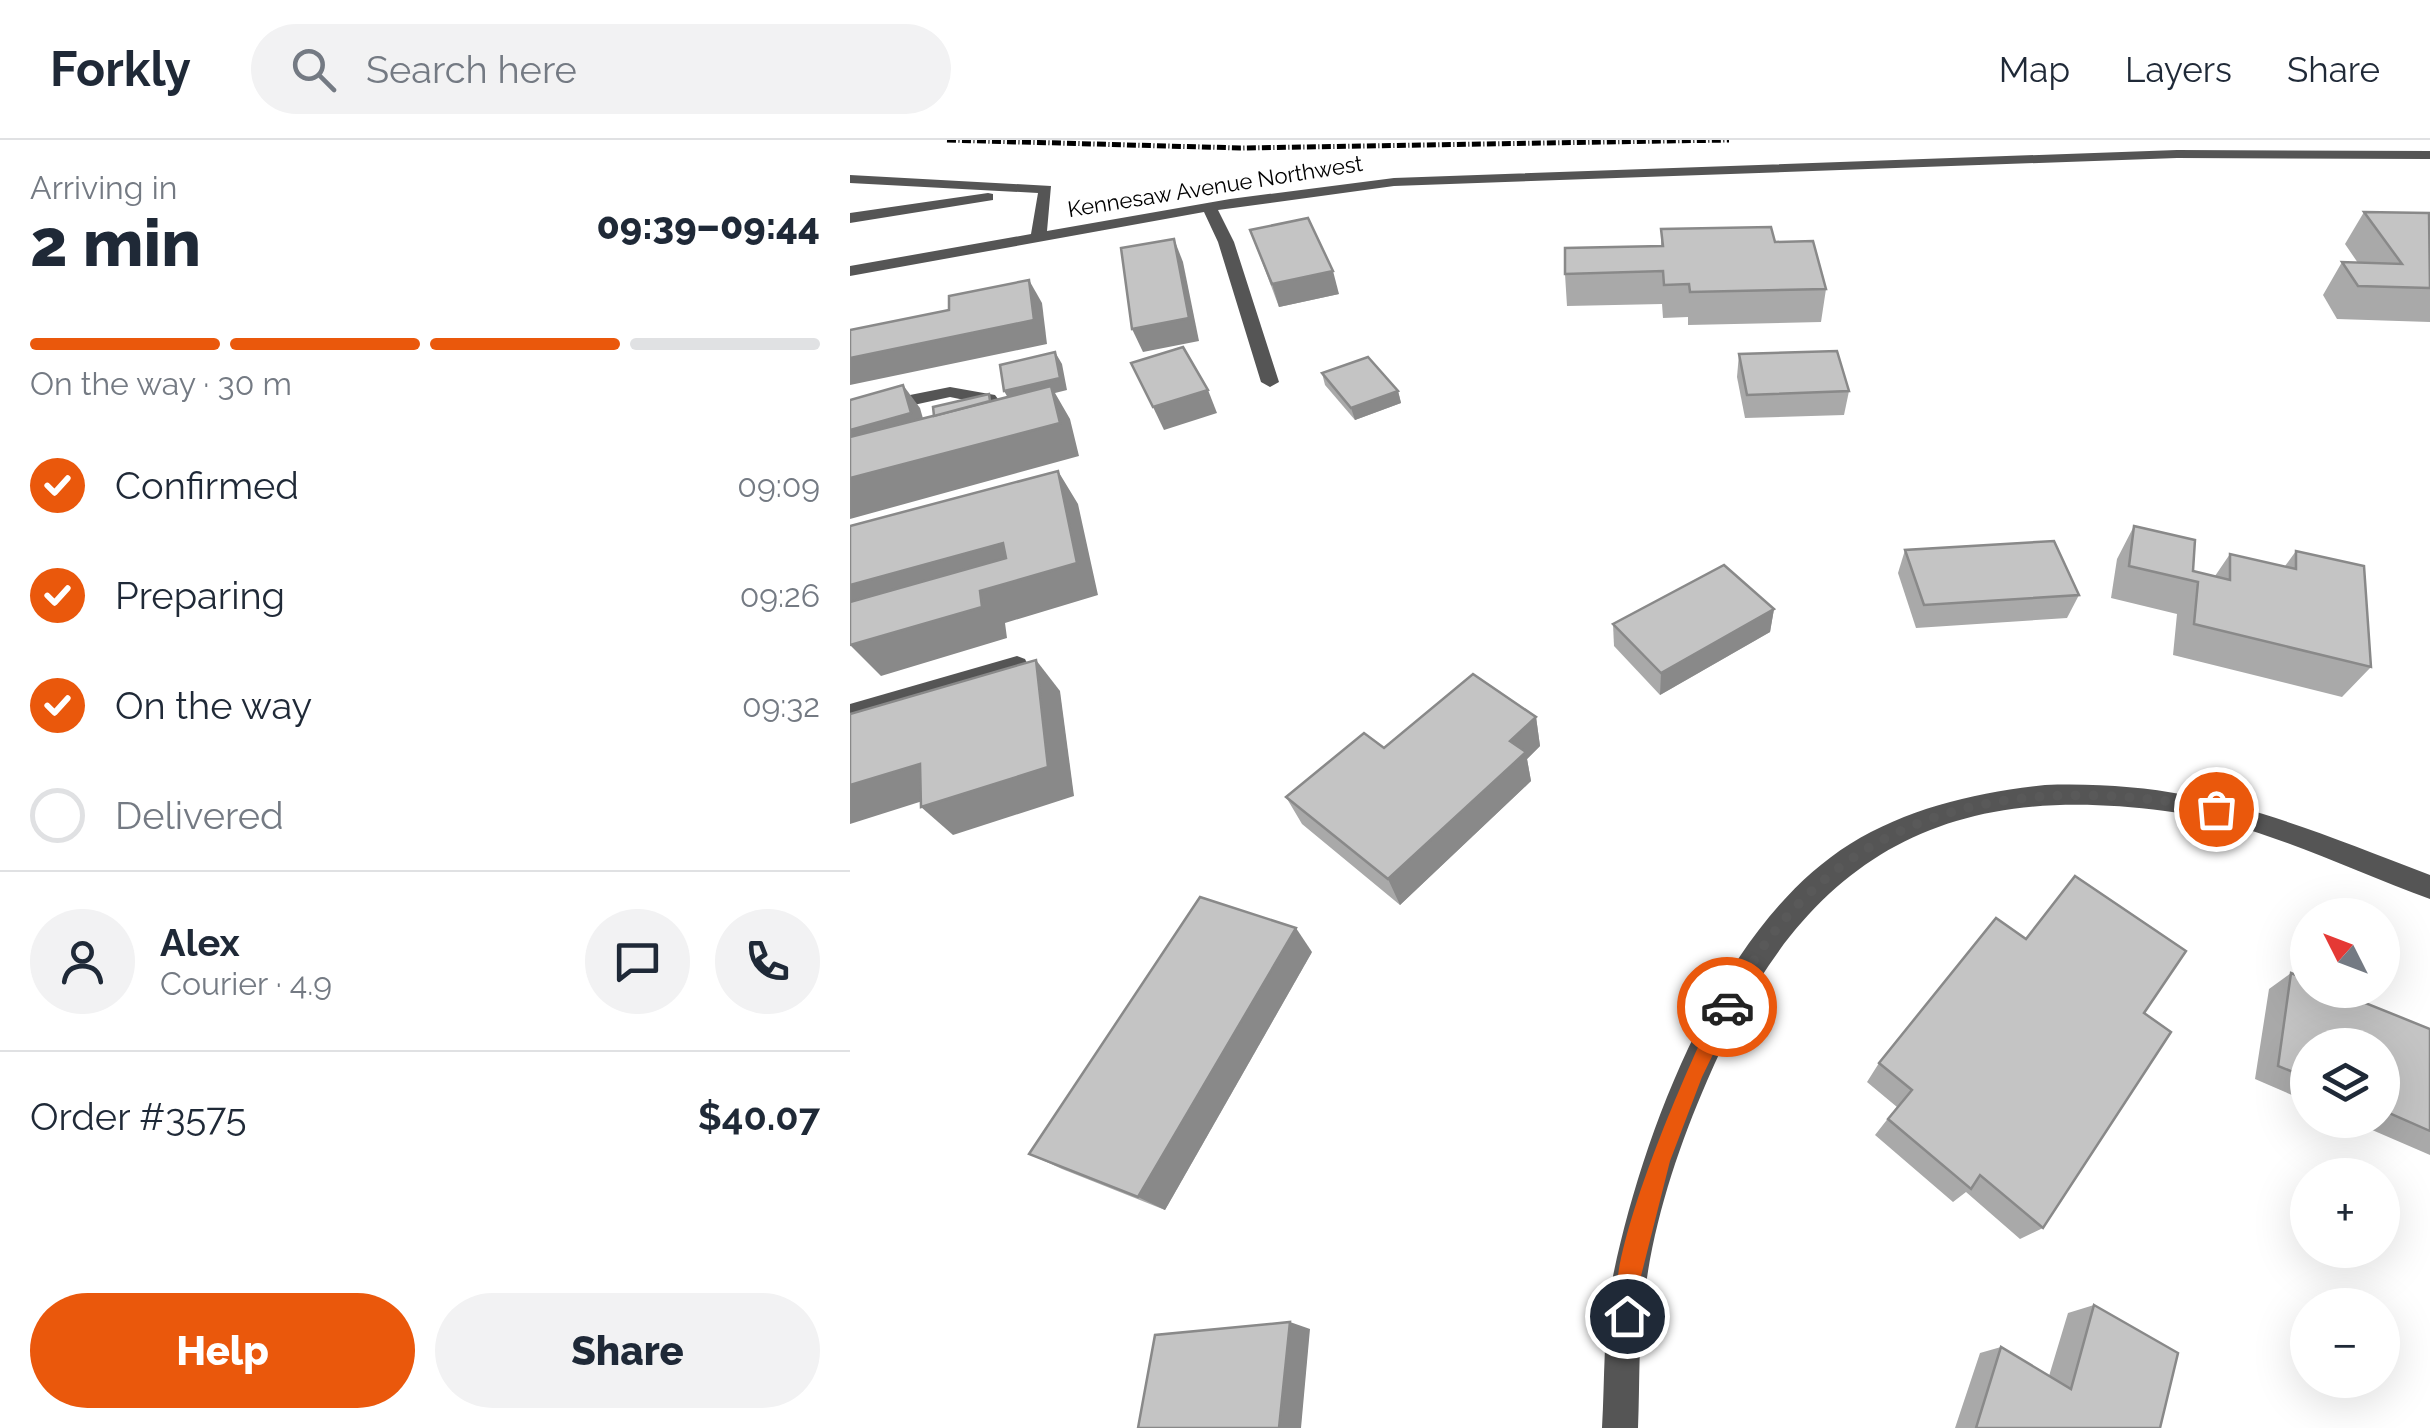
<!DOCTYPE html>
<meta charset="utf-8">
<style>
:root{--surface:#fff;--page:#f2f2f3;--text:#1f2937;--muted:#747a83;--line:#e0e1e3;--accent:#ea580c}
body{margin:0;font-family:Raleway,sans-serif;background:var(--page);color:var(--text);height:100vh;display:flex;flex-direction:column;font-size:38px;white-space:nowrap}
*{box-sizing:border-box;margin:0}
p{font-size:32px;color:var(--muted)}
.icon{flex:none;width:55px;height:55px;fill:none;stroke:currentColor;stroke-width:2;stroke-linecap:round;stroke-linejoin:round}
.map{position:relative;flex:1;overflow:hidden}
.panel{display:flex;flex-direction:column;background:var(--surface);width:850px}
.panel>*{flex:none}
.needle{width:65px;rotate:312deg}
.controls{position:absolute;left:1440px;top:758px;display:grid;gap:20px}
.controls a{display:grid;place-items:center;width:110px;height:110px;border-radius:50%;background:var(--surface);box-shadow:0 10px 40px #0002;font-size:50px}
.pin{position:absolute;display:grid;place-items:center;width:85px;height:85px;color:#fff;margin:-42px;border:5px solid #fff;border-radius:50%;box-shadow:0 2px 10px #0007}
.courier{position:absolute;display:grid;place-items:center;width:100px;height:100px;margin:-50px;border:8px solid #ea580c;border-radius:50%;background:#fff;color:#222;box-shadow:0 2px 12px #0007}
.head em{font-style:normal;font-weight:800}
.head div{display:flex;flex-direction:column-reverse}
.head{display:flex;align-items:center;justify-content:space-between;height:170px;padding:0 30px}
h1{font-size:65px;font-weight:800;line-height:75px}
.bar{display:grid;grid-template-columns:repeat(4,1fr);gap:15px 10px;align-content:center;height:120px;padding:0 30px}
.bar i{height:12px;border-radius:8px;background:var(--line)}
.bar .active{background:var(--accent)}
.bar p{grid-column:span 4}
.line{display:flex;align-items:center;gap:25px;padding:0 30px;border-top:2px solid var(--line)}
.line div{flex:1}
.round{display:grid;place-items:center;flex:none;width:105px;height:105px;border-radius:52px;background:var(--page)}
ol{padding:0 30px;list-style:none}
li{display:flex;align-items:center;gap:30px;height:110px}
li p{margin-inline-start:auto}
li .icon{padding:10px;border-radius:50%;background:var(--accent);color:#fff;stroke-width:4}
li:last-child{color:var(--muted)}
li i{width:55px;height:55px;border:5px solid var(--line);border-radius:50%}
.primary-button{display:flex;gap:20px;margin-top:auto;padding:20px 30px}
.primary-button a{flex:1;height:115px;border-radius:60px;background:var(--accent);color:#fff;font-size:40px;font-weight:800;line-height:115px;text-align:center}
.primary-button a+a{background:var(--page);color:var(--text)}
header{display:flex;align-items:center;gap:60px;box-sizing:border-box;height:140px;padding:0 50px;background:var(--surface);border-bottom:2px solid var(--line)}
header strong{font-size:48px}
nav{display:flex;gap:55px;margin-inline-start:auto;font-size:35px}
.search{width:700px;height:90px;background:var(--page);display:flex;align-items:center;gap:25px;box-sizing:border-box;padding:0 35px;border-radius:55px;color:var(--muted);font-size:38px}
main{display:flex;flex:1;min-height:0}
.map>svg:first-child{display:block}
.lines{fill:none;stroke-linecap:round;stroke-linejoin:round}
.minor{fill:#555;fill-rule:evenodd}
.rail{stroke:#000;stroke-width:5;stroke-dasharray:9 2.5 1 2.5;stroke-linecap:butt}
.wall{fill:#a9a9a9}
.shaded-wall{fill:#898989}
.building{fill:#c4c4c4;stroke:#898989;stroke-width:2.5}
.route{fill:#ea580c}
.done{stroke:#595959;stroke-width:10;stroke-dasharray:0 18}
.labels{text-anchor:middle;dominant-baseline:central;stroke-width:10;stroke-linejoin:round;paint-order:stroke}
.far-street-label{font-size:22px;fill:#000;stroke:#fff}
</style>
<header>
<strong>Forkly</strong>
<div class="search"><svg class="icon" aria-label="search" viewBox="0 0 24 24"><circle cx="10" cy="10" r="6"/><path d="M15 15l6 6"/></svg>Search here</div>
<nav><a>Map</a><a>Layers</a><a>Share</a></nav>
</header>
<main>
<section class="panel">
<div class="head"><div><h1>2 min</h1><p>Arriving in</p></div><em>09:39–09:44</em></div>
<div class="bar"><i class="active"></i><i class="active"></i><i class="active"></i><i></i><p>On the way · 30 m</p></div>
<ol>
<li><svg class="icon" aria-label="check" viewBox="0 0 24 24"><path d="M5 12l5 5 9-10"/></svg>Confirmed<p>09:09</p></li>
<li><svg class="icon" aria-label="check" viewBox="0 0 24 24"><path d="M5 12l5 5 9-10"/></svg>Preparing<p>09:26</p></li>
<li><svg class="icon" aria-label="check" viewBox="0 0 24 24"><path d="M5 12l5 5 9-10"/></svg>On the way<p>09:32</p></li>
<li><i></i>Delivered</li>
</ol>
<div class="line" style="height:180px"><a class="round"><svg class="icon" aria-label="person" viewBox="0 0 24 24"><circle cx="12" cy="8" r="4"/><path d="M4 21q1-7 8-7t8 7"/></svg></a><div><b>Alex</b><p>Courier · 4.9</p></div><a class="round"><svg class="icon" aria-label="chat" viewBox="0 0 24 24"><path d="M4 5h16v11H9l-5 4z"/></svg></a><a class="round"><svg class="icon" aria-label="phone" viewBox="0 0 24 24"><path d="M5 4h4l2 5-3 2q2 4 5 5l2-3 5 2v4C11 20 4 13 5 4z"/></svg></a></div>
<div class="line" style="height:130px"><div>Order #3575</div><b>$40.07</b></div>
<div class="primary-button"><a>Help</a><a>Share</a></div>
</section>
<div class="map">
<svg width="1580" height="1288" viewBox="0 0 1580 1288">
<rect width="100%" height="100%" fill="#fff"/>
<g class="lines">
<!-- minor -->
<g class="minor">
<polygon points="1327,10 1580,11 1580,19 1327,18 544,46 368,70 384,102 429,242 420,247 411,242 368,102 354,72 0,136 0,126 181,94 188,53 0,43 0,35 201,46 197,91 380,59 544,38"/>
<polygon points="138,53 143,54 143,60 0,83 0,73"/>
<polygon points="100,247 145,255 148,259 139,265 100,257 0,279 0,267"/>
<polygon points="167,516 175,519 178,525 175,531 0,582 0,564"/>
<path d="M 1195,645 C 1348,640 1441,682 1580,735 L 1580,759 C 1492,727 1408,683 1315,671 C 1079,639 948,728 857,941 C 828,1008 804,1080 795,1152 C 788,1197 790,1243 788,1288 L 752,1288 C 755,1238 753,1186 763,1136 C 793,992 870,785 1000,704 C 1058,668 1127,652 1195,645 Z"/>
</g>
<!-- rail -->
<polyline class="rail" points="97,0 390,8 879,0"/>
</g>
<!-- wall -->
<g class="wall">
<polygon points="1514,72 1580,75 1580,182 1487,179 1473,155 1492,122 1508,123 1495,104"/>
<polygon points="811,89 925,102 976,149 971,182 838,185 838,177 813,178 812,164 717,166 715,134 811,106"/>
<polygon points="400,90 489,154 429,167"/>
<polygon points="889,214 999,251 994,275 895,278 887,237"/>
<polygon points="472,233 548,251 551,263 505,280 475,245"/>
<polygon points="1284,386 1343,431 1365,436 1380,414 1435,426 1446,411 1521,527 1492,557 1323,515 1327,474 1261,458 1267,419"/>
<polygon points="1055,410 1229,455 1217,478 1066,488 1048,433"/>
<polygon points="924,469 920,492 810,555 764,506 763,484"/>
<polygon points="686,577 690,606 677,619 681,641 550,765 452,684 436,657 534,608"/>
<polygon points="1176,799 1294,873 1193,1088 1170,1099 1116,1052 1103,1062 1025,995 1047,967 1017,942 1029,923"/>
<polygon points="462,812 315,1070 212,1029 179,1014"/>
<polygon points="1441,833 1580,889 1580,1015 1499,980 1532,980 1532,905 1458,905 1458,962 1405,939 1419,849"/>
<polygon points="1244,1165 1310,1288 1105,1288 1130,1213 1151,1207 1199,1236 1218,1173"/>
</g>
<!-- shaded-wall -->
<g class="shaded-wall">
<polygon points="324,99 333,122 349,201 293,212 282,189"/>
<polygon points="483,131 489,154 429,167 422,144"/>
<polygon points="179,140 192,163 197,204 0,245 0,218"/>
<polygon points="205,212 212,224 217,250 205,253 220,279 229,316 0,379 0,338 161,263 154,251"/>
<polygon points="53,245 70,268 78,296 0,319 0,290"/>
<polygon points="358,250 367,273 314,290 303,267"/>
<polygon points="548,251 551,263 505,280 501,268"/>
<polygon points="208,331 228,364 248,455 155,483 157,498 31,536 0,505 130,451 227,423"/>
<polygon points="153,403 176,435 0,486 0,445"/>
<polygon points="924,469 920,492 810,555 811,533"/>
<polygon points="186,520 210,551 224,656 103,695 71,667"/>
<polygon points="686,577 690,606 677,619 681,641 550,765 538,739 660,601"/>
<polygon points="70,624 101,652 0,684 0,645"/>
<polygon points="446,788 462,812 315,1070 288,1057"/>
<polygon points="440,1182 460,1189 451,1288 429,1288"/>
</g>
<!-- building -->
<g class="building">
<polygon points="1514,72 1579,73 1580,148 1508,146 1492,122 1552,124"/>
<polygon points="458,78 483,131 422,144 400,90"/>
<polygon points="921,87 925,102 963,101 976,149 840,152 839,144 814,145 813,131 715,134 715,108 813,106 811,89"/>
<polygon points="324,99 339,178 282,189 271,108"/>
<polygon points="179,140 184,180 0,218 0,190 99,170 99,156"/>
<polygon points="333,207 358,250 303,267 281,223"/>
<polygon points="987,211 999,251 897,255 889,214"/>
<polygon points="205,212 210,238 154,251 150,225"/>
<polygon points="518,217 548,251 501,268 472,233"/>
<polygon points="53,245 61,273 0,290 0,260"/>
<polygon points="201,246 210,283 0,338 0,297"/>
<polygon points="139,254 140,261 84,276 83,267"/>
<polygon points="208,331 227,423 130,451 132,467 0,505 0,462 156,418 153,403 0,445 0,386"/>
<polygon points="1284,386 1345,400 1343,431 1380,440 1380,414 1446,429 1446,411 1514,426 1521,527 1344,484 1348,442 1279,426"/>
<polygon points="1204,401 1229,455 1074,465 1055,410"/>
<polygon points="874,425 924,469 811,533 763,484"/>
<polygon points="186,520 198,627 71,667 70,624 0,645 0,574"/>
<polygon points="623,534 686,577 660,601 676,612 538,739 436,657 514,593 534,608"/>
<polygon points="1225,736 1336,811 1294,873 1321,892 1193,1088 1130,1035 1121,1049 1038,979 1062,950 1029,923 1146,778 1176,799"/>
<polygon points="350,757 446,788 288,1057 179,1014"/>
<polygon points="1441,833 1458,840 1458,850 1483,850 1580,889 1580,991 1532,970 1532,905 1458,905 1458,938 1428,926"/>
<polygon points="1244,1165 1328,1213 1310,1288 1126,1288 1151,1207 1221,1249"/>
<polygon points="440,1182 429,1288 288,1288 305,1195"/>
</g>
<!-- route -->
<path class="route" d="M 877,858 L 886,867 L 852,937 L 820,1021 L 790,1140 L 785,1184 L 777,1188 L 769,1184 C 746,1130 842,916 870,861 Z"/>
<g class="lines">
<!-- done -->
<path class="done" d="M 877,867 C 979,665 1161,631 1366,669"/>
</g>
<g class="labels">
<!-- far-street labels -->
<g class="far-street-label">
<text transform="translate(365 46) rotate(-9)">Kennesaw Avenue Northwest</text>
</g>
</g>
</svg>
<div class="controls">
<a><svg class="needle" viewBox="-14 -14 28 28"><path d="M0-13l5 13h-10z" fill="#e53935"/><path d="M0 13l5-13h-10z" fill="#747a83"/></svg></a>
<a><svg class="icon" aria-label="layers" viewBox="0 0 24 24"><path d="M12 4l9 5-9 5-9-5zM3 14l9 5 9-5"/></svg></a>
<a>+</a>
<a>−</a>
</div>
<div class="pin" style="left:1366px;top:669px;background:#ea580c"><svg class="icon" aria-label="bag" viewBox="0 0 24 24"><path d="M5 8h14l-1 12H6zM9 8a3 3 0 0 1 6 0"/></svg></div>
<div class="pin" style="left:777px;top:1176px;background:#1f2937"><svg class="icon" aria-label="home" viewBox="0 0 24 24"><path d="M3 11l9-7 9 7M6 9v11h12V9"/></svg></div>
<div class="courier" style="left:877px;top:867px"><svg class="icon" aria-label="car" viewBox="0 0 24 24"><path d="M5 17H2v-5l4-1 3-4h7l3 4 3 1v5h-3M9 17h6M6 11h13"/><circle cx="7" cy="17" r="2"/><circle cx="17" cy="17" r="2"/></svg></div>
</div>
</main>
